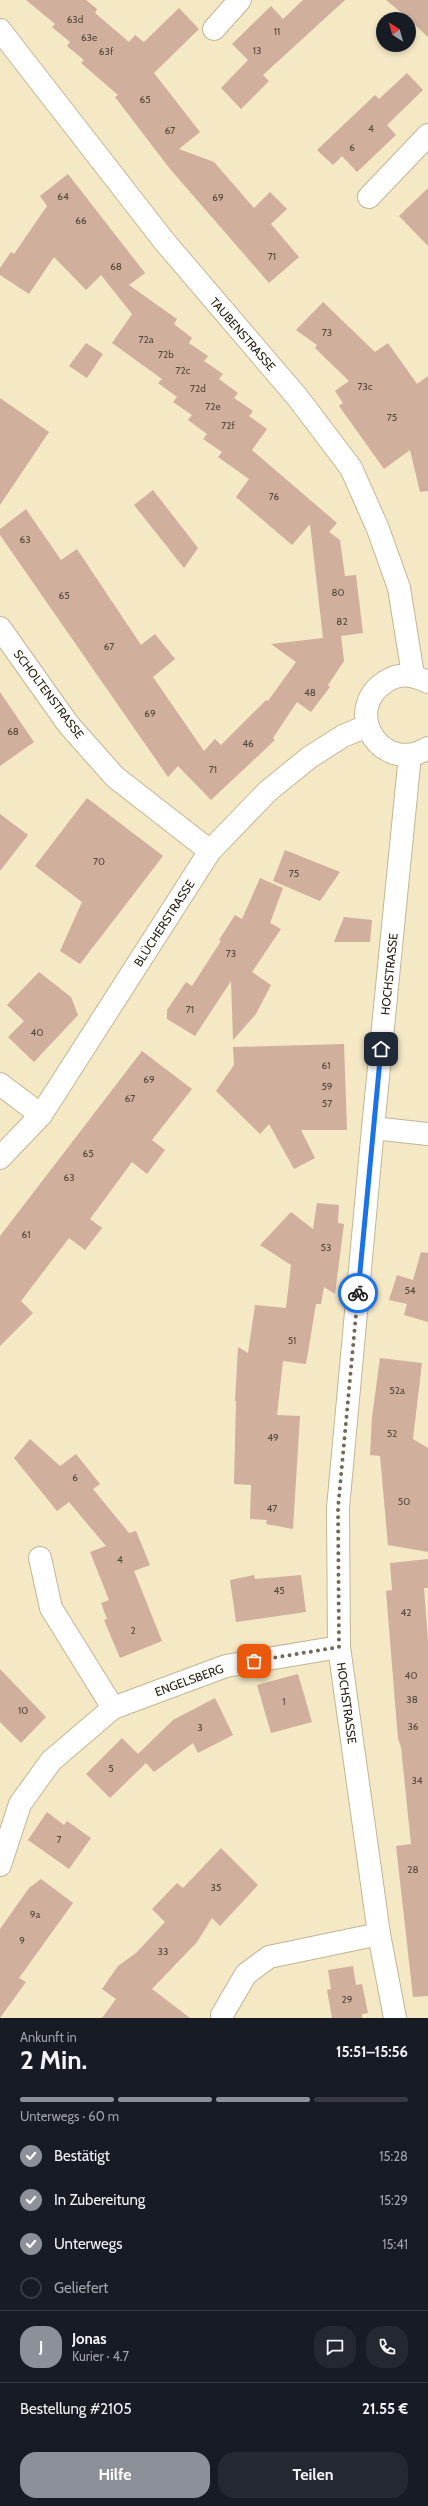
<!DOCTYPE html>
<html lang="de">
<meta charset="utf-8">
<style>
:root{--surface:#171b24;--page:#242831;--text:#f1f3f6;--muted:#9ea1a6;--line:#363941;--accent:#8c9099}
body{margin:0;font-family:Cabin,sans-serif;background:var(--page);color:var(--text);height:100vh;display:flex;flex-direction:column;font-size:15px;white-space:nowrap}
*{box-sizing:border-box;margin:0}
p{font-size:13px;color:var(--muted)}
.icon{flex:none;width:22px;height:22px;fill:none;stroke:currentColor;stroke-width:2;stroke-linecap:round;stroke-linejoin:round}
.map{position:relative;height:2018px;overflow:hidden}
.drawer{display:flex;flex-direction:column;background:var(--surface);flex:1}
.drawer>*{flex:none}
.needle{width:26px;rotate:323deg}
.fabs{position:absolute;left:376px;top:12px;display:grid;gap:8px}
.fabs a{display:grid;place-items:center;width:40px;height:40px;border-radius:50%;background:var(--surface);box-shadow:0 2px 6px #0003;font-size:20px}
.pin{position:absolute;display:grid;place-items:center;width:34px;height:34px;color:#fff;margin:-17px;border-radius:8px;box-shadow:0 2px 6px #0006}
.courier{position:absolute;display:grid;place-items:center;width:40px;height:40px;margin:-20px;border:3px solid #1a73e8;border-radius:50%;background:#fff;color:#222;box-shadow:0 1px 5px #0007}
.head em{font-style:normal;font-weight:700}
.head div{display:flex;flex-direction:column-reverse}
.head{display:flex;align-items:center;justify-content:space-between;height:68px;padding:0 20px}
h1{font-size:26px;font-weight:700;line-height:30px}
.bar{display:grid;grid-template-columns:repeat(4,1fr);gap:6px 4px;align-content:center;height:48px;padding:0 20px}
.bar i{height:5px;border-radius:3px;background:var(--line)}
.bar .current{background:var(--accent)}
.bar p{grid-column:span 4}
.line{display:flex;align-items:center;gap:10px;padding:0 20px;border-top:1px solid var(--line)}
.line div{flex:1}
.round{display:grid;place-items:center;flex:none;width:42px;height:42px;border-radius:16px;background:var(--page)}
ol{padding:0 20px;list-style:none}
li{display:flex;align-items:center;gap:12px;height:44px}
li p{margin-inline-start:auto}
li .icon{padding:4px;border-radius:50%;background:var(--accent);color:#fff;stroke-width:4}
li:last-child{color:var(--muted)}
li i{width:22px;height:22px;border:2px solid var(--line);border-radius:50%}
.action{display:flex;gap:8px;margin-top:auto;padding:8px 20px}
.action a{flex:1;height:46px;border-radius:16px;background:var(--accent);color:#fff;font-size:16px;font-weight:700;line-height:46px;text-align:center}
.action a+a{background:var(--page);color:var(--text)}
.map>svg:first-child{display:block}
.building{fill:#d0af9c}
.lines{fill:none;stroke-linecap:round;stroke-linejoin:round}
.street-casing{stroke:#c1b695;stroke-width:24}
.street{stroke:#fff;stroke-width:22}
.done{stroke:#716955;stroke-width:4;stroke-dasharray:0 7.2}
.route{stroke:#1a73e8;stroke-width:5}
.labels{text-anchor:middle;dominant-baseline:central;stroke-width:4;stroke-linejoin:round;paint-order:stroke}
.number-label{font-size:10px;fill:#544839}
.street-label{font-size:12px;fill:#2a2518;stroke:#fff}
</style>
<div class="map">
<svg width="428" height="2018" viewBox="0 0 428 2018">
<rect width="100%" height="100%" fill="#f4e8c5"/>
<!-- building -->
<g class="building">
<polygon points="26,0 86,0 97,9 95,13 129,42 135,35 144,42 179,8 199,29 154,73 200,132 179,149 214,162 254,208 270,192 287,209 271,224 299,257 269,283 170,169 115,97 118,95 81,63 84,60 67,46 70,42 52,27 55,24"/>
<polygon points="303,0 345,0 263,75 269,81 241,109 221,88 248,60 232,44 271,6 283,19"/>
<polygon points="386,0 428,0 428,37 409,19"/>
<polygon points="407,73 423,90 387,125 396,135 357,172 342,156 333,165 317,150 375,95 379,99"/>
<polygon points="68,174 145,273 129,285 177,319 174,324 192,338 189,343 208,356 204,361 223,374 219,379 238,393 234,398 253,411 249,416 267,429 252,450 337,523 329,532 340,540 345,576 356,575 363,633 341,636 344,661 328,685 330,687 311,712 297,702 273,738 275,740 211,800 178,766 168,777 0,535 0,529 26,509 61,560 77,549 141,645 155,634 175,659 153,677 204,751 215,739 221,745 266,700 268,701 296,662 271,644 323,638 310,524 292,545 236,497 249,479 218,457 222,452 203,439 207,434 188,420 192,415 173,402 177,397 158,383 162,379 112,343 132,314 101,275 86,290 54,257 29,294 0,275 0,268 11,252 14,254 47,206 40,196"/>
<polygon points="428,188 428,246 399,216"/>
<polygon points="323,302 375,352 388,343 417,384 428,376 428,491 420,492 410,450 384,469 339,406 343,403 335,391 349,381 315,348 317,345 296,330"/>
<polygon points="86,343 103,354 87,378 69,366"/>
<polygon points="0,398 49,432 0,505"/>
<polygon points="153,490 198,548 184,568 134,505"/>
<polygon points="0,692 34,742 0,766"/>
<polygon points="87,798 163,856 80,964 60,951 82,902 35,866"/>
<polygon points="0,814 28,835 0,871"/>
<polygon points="285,850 340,872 320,901 273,881"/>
<polygon points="260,878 283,888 270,923 281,929 252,972 271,985 256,1014 233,1040 231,981 195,1036 167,1019 167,1010 186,982 192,986 221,941 219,940 235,915 242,919"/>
<polygon points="344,917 372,920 370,942 334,942"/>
<polygon points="39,972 71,997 78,1015 34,1062 8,1037 24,1021 7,1005"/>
<polygon points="344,1044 347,1130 301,1130 315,1158 294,1169 269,1124 260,1134 216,1091 234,1065 233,1047"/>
<polygon points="142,1051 192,1089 152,1140 165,1150 147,1174 132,1162 90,1219 102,1228 85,1250 69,1238 21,1301 33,1313 0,1346 0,1236"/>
<polygon points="317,1203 339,1205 338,1223 344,1224 335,1294 324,1287 321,1304 316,1304 306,1364 283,1361 277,1415 300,1416 293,1529 266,1524 267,1520 250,1519 251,1485 234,1484 236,1401 235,1401 238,1347 248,1353 255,1305 286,1308 291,1265 260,1245 291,1212 313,1229"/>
<polygon points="421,1252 428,1253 428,1322 404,1315 407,1304 389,1300 397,1275 413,1280"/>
<polygon points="380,1358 422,1363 413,1439 428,1448 428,1552 388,1545 380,1456 370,1455 372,1417"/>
<polygon points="30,1439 60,1466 76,1454 100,1484 93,1489 129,1533 136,1531 150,1565 134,1571 162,1641 120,1658 104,1620 107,1619 101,1603 109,1600 90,1552 106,1546 69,1502 57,1511 14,1458"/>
<polygon points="428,1559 428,1588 424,1588 428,1641 428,1996 413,1997 396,1846 411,1844 401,1747 398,1739 386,1591 392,1590 390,1563"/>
<polygon points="254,1575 255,1579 301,1575 306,1612 236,1622 230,1580"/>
<polygon points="0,1669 46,1717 21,1743 0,1722"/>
<polygon points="298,1674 312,1722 271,1733 257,1685"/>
<polygon points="215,1698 233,1735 198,1753 193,1743 154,1772 146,1763 110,1798 86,1774 122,1738 138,1754 173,1720"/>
<polygon points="47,1812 64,1825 67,1821 91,1838 69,1869 28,1840"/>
<polygon points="221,1848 258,1885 220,1926 212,1918 197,1942 152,1989 190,2018 102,2018 116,1999 102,1989 118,1966 136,1953 165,1922 152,1909 177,1883 183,1888"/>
<polygon points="41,1879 73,1903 19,1978 26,1982 0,2018 0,1929 29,1888"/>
<polygon points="353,1966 356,1985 362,1984 368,2013 362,2014 362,2018 332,2018 327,1990 331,1989 328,1970"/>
</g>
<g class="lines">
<!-- street casing -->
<g class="street-casing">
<g id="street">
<polyline points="214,29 240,0"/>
<polyline points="0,30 164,241 298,398 351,468 378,529 399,588 413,675"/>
<polyline points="369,197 428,135"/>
<polyline points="0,628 68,724 115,777 210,851"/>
<path d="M 428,682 C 413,675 400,672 385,682 C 341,711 382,776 428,748"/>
<polyline points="0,1084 41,1115"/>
<polyline points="373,1128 428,1134"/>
<polyline points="0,1158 41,1115 210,851 268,791 310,757 343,736 367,726"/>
<polyline points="40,1558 51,1608 113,1708"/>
<polyline points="0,1865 20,1804 51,1761 113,1708 226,1666 339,1647"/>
<polyline points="222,2015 246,1974 269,1957 379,1934"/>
<polyline points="395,2018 379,1934 339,1647 338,1508 373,1128 410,755"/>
</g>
</g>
<!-- street -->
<use href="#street" class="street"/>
</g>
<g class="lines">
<!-- done -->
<polyline class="done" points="254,1661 339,1647 338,1508 358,1293"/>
<!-- route -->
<polyline class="route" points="358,1293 381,1049"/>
</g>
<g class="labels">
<!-- number labels -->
<g class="number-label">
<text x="75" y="19">63d</text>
<text x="277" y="31">11</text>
<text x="89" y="37">63e</text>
<text x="257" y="50">13</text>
<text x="106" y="51">63f</text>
<text x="145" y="99">65</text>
<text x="371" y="128">4</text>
<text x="170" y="130">67</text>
<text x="352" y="147">6</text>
<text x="63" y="196">64</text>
<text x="218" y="197">69</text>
<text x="81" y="220">66</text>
<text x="272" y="256">71</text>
<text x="116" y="266">68</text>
<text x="327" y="332">73</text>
<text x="146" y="339">72a</text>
<text x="166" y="354">72b</text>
<text x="183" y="370">72c</text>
<text x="365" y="386">73c</text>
<text x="198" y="388">72d</text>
<text x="213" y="406">72e</text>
<text x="392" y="417">75</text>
<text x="228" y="425">72f</text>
<text x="274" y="496">76</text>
<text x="25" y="539">63</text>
<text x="338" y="592">80</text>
<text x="64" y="595">65</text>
<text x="342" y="621">82</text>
<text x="109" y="646">67</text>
<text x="310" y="692">48</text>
<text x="150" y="713">69</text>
<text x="13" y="731">68</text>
<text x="248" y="743">46</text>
<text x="213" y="769">71</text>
<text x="99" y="861">70</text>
<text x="294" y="873">75</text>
<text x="231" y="953">73</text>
<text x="190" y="1009">71</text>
<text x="37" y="1032">40</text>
<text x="326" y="1065">61</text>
<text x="149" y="1079">69</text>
<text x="327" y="1086">59</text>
<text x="130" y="1098">67</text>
<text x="327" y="1103">57</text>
<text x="88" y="1153">65</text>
<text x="69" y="1177">63</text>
<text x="26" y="1234">61</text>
<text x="326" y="1247">53</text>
<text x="410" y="1290">54</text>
<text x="292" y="1340">51</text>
<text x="397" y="1390">52a</text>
<text x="392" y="1433">52</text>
<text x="273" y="1437">49</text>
<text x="75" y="1477">6</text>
<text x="404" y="1501">50</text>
<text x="272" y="1508">47</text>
<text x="120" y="1559">4</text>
<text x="279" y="1590">45</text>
<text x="406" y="1612">42</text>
<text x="133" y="1630">2</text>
<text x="411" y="1675">40</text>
<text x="412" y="1699">38</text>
<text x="284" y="1701">1</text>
<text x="23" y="1710">10</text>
<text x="413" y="1726">36</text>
<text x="200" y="1727">3</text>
<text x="111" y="1768">5</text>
<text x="417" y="1780">34</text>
<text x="59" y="1839">7</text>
<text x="413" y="1869">28</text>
<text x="216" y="1887">35</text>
<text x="35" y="1914">9a</text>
<text x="22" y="1940">9</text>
<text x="163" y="1951">33</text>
<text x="347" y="1999">29</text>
</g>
<!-- street labels -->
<g class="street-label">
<text transform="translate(243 334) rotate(49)">TAUBENSTRASSE</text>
<text transform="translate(49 694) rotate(53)">SCHOLTENSTRASSE</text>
<text transform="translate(164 923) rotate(-57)">BLÜCHERSTRASSE</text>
<text transform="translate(389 974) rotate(-84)">HOCHSTRASSE</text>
<text transform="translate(189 1680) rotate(-20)">ENGELSBERG</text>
<text transform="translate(347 1703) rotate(82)">HOCHSTRASSE</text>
</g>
</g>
</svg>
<div class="fabs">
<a><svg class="needle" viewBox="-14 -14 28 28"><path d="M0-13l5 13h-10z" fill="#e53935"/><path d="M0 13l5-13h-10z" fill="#9ea1a6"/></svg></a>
</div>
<div class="pin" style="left:254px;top:1661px;background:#ea580c"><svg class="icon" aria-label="bag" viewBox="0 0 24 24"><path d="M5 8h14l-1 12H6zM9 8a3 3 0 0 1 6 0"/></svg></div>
<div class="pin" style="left:381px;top:1049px;background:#1f2937"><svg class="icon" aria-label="home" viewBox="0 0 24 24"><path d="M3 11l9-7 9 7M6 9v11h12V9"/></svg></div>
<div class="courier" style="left:358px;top:1293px"><svg class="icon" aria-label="bike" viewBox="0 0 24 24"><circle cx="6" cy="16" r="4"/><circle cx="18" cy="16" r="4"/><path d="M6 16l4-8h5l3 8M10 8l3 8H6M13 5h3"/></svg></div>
</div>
<section class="drawer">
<div class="head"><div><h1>2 Min.</h1><p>Ankunft in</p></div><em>15:51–15:56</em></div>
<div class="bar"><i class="current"></i><i class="current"></i><i class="current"></i><i></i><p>Unterwegs · 60 m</p></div>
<ol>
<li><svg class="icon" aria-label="check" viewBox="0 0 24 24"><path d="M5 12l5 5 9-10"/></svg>Bestätigt<p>15:28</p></li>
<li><svg class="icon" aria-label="check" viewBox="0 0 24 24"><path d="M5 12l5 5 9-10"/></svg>In Zubereitung<p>15:29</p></li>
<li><svg class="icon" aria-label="check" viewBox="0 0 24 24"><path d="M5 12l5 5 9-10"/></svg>Unterwegs<p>15:41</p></li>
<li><i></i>Geliefert</li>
</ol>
<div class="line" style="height:72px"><b class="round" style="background:var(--accent);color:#fff">J</b><div><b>Jonas</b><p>Kurier · 4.7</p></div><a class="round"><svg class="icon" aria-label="chat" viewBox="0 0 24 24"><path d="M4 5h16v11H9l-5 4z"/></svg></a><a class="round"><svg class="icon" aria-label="phone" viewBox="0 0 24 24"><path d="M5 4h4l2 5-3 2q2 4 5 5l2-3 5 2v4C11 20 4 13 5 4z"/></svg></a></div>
<div class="line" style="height:52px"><div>Bestellung #2105</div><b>21.55 €</b></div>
<div class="action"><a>Hilfe</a><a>Teilen</a></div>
</section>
